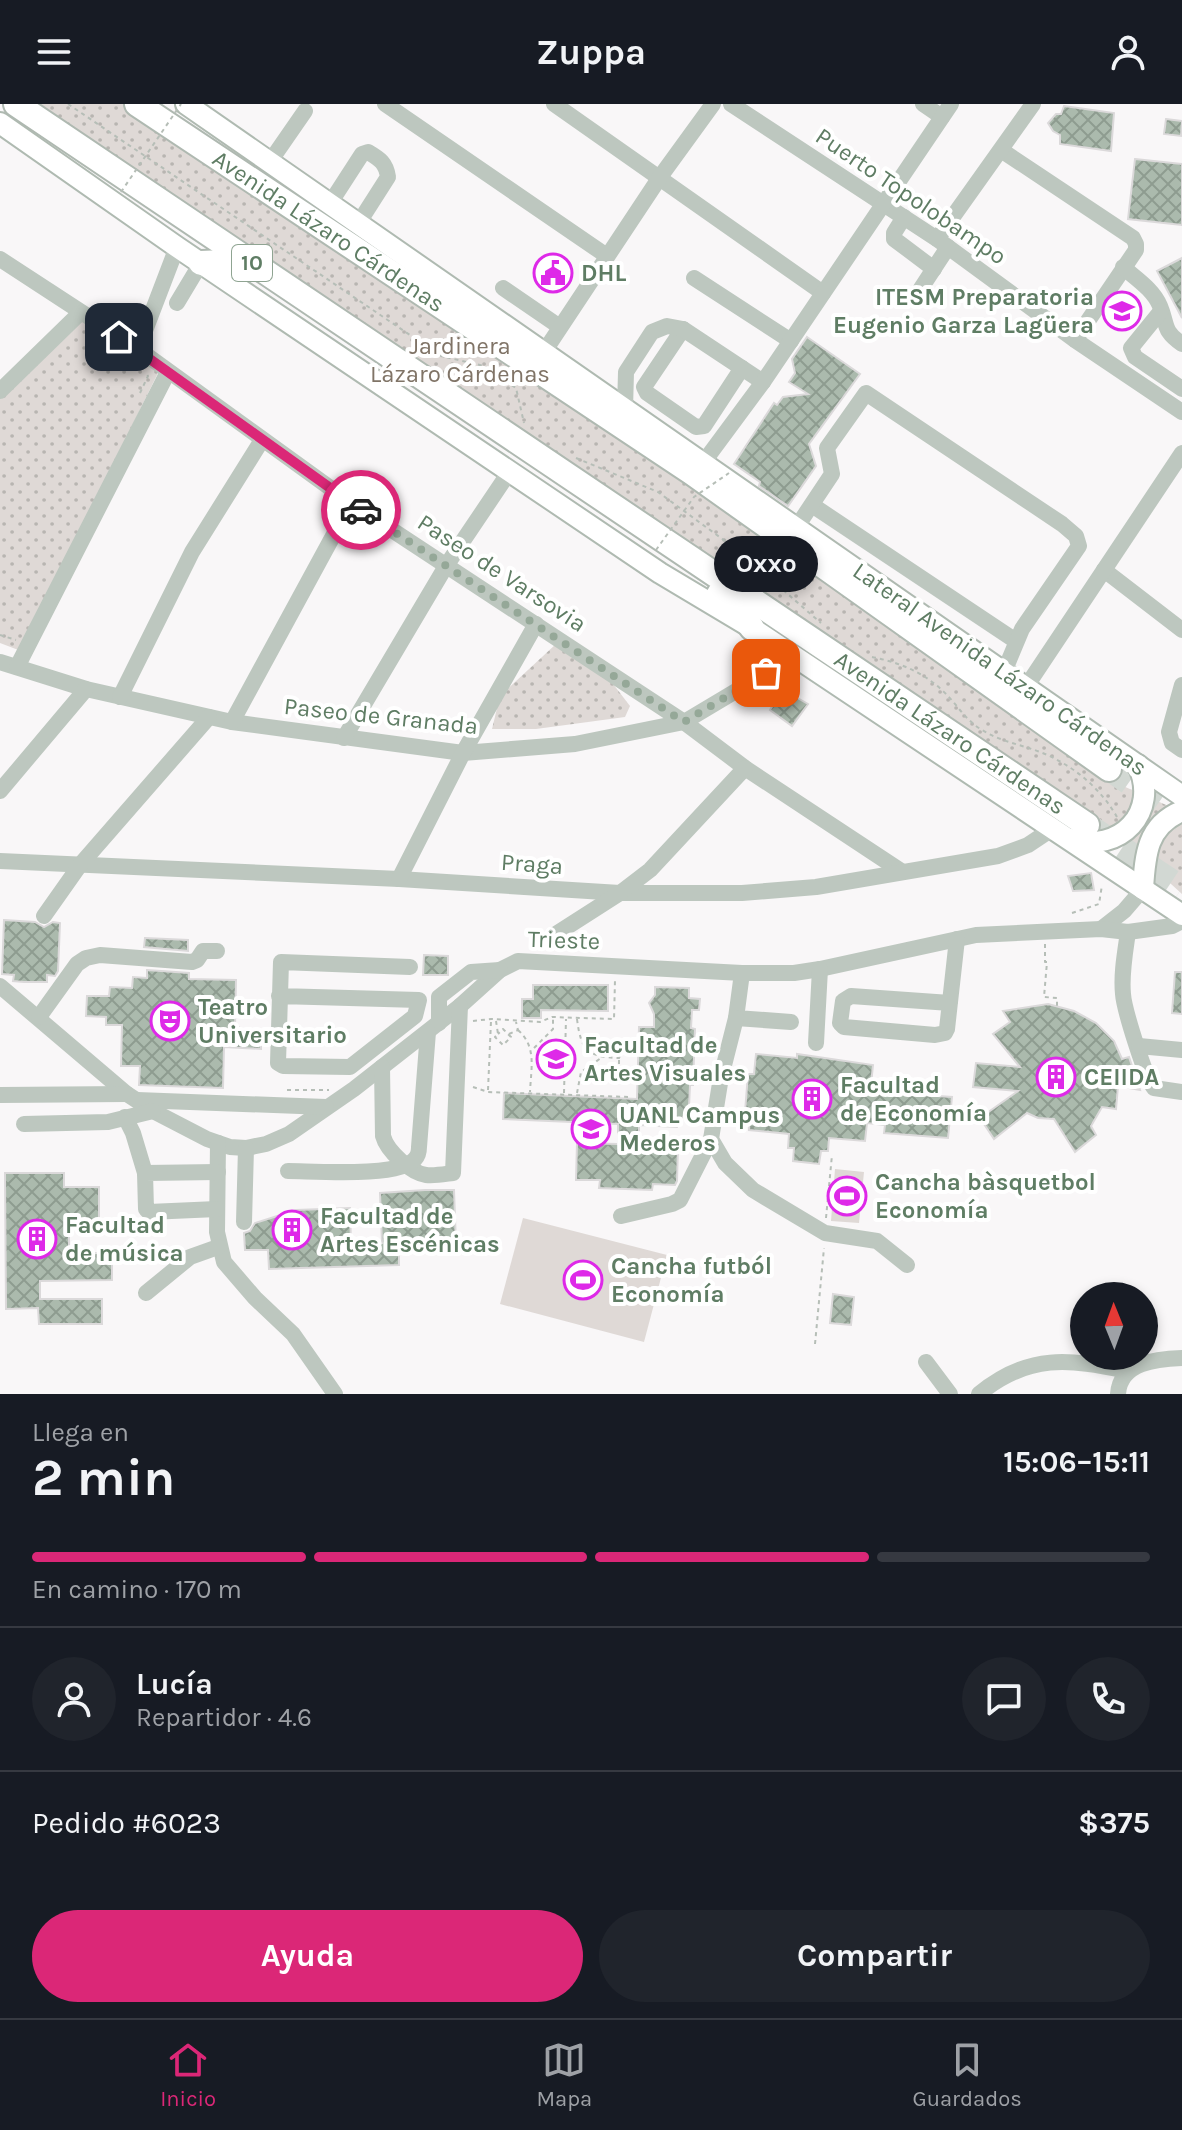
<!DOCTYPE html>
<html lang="es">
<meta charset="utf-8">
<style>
:root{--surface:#171b24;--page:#20242c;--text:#f1f3f6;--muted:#9ea1a6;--line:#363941;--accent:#db2777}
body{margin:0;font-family:Karla,sans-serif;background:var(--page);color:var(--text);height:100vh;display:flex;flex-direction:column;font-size:30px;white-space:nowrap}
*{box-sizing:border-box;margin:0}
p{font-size:26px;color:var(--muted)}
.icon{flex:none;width:44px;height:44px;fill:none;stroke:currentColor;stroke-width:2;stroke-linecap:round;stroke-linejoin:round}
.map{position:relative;height:1290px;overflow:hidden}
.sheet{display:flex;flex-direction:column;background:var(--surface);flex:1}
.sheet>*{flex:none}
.needle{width:52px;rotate:359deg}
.buttons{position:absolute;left:1070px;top:1178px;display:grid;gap:16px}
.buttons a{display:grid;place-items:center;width:88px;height:88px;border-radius:50%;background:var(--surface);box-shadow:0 4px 12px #0003;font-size:40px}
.pin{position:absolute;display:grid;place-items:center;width:68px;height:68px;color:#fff;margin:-34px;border-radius:16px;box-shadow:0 4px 12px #0006}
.courier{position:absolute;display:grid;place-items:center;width:80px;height:80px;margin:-40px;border:6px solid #db2777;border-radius:50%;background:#fff;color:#222;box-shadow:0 2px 10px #0007}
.bubble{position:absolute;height:56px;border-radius:28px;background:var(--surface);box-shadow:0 4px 12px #0003;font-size:26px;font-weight:700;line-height:56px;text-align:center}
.summary em{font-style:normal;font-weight:700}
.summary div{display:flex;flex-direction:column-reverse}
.summary{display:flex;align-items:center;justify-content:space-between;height:136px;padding:0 32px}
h1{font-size:52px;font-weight:700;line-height:60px}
.bar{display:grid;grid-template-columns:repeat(4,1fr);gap:12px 8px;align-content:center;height:96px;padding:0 32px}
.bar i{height:10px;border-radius:6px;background:var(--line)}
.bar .on{background:var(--accent)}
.bar p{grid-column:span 4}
.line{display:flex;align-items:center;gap:20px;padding:0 32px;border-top:2px solid var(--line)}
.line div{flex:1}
.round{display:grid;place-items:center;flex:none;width:84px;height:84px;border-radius:42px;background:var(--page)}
.primary-button{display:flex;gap:16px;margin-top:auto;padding:16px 32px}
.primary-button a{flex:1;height:92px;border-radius:48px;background:var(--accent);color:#fff;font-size:32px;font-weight:700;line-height:92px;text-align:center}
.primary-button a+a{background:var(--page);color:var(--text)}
header{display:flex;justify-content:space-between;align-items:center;height:104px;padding:0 32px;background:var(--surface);font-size:36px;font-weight:700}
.tab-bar{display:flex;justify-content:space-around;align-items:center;height:112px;border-top:2px solid var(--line);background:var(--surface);font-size:22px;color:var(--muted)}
.tab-bar a{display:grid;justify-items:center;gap:4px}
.tab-bar .on{color:var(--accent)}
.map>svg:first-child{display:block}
.park{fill:url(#park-dots)}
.pitch{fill:#dfd9d6}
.building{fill:url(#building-cross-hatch);stroke:#dbd9da;stroke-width:2}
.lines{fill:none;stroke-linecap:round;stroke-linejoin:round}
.highway-tunnel{stroke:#d2d8d3;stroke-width:24;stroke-dasharray:24 12;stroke-linecap:butt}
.major-casing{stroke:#afbab1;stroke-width:24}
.highway-casing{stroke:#afb9b1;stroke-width:28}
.path{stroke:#b6beb7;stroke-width:2;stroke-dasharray:4 4;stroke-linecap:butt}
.minor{stroke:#bdc7bf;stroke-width:16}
.major{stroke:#fff;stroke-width:20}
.highway{stroke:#fff;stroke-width:24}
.path-bridge{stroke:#b6beb7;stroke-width:2;stroke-dasharray:4 4;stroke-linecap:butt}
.done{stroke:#95a898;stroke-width:8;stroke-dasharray:0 14.4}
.route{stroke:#db2777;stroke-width:10}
.labels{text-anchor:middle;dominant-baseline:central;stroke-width:8;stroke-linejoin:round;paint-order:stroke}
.shield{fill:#fff;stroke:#8fa492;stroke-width:2}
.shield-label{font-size:22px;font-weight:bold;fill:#5f7d64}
.street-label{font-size:24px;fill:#5f7d64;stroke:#fff}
.poi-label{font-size:24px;font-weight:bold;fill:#5f7d64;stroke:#fff;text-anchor:start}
.park-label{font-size:24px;fill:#807467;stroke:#fff}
</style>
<header><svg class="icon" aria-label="menu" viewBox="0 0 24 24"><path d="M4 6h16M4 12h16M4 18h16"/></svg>Zuppa<svg class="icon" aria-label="person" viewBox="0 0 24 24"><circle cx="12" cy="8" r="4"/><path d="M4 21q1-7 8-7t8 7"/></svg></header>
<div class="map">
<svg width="1182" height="1290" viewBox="0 0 1182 1290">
<defs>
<pattern id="park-dots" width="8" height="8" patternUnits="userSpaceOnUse" patternTransform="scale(2)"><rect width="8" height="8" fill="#dfd9d6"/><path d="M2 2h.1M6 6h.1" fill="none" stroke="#b8b5b1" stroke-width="1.8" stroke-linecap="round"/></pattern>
<pattern id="building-cross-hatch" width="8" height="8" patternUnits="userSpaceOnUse" patternTransform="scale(2)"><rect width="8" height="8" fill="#abbaad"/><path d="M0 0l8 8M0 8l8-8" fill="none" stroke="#8e9c90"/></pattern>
</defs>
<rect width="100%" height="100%" fill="#f9f7f8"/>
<!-- park -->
<g class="park">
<polygon points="16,0 137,0 691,368 1114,678 1182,708 1182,790 1094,710 686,448"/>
<polygon points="80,213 159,267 21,547 0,539 0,292"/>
<polygon points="556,540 610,576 630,602 625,613 536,625 492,625 500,592"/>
</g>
<!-- pitch -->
<g class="pitch">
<polygon points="835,1065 864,1068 859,1119 831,1117"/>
<polygon points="523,1114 667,1151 644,1238 500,1200"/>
</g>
<!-- building -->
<g class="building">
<polygon points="1064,2 1114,9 1111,47 1060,40 1060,31 1053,27 1048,19 1056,10 1061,10"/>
<polygon points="1166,15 1182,17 1181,32 1164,30"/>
<polygon points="1135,55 1182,60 1182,121 1128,115"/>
<polygon points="1182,154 1182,214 1157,167"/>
<polygon points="807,233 860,270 809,340 816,362 788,402 759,382 760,378 734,360 774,299 777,301 783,293 808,290 789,278 795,269 792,255"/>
<polygon points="794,592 808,600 792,622 770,606 776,596"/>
<polygon points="1091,769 1094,786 1073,787 1068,772"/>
<polygon points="4,816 35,818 44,823 53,818 60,819 58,867 55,872 47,871 47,878 24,878 13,877 14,871 2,870"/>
<polygon points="145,834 188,836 188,847 144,843"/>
<polygon points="424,851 448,852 448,871 423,871"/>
<polygon points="147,866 189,869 189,875 236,876 235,922 261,932 261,945 224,943 223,984 139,981 140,962 121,962 122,921 106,921 106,913 86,912 87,892 109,892 110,883 132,884 133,873 147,874"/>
<polygon points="1175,868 1182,868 1182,910 1172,909"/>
<polygon points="533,881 608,881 608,907 541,906 541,914 522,914 522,895 533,895"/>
<polygon points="655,883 689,884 689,894 700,895 699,906 692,906 691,924 695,925 693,981 690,981 689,1003 677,1023 639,1021 639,1043 678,1044 677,1077 675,1081 653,1080 652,1086 599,1084 600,1076 576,1076 577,1039 618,1040 618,1020 503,1015 504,989 637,995 639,923 654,923 654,910 649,899 655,891"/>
<polygon points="1048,900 1074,907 1096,919 1114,937 1122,955 1129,953 1140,986 1118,982 1116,1005 1102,1003 1091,1022 1096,1031 1075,1048 1054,1015 1038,1014 1027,1009 994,1035 980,1014 1018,987 973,983 976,959 1020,963 993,930 1010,918 1003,907"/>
<polygon points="756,950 797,954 797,950 873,961 871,981 879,982 879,988 952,993 948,1034 884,1029 885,1021 867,1019 865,1037 829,1034 828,1047 821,1047 819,1060 793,1057 794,1044 788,1044 789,1030 749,1026 750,1008 745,1008 748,970 754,970"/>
<polygon points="5,1069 64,1069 64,1083 99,1083 99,1120 69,1120 69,1149 112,1149 112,1176 40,1177 40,1195 102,1195 102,1220 39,1220 38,1204 6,1205"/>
<polygon points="425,1086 454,1086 456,1140 399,1141 399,1161 269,1165 268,1146 245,1146 244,1129 250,1127 255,1119 296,1106 350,1104 351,1140 382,1139 380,1089"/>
<polygon points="833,1190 854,1193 851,1221 830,1219"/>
</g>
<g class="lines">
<!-- highway-tunnel -->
<g class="highway-tunnel">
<polyline points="1109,665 1182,716"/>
<polyline points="1092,724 1182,784"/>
</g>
<!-- major casing -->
<g class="major-casing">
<g id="major">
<polyline points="186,0 1182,692"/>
<polyline points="0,19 177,143 660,469 752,524 1182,811"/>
<path d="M 1071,735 C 1120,750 1160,708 1138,661"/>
<path d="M 1143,785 C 1145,751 1147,721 1182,707"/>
</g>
</g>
<!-- highway casing -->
<g class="highway-casing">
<g id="highway">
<path id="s1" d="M 16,0 L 1087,721"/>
<path id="s2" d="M 137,0 L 691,368 L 1109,665"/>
<polyline points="201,159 248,157"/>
<polyline points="719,490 739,506 752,524"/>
</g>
</g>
<!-- path -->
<g class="path">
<polyline points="68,0 441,252 484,262 516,284 524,319"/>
<polyline points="140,289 148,272 146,269"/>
<polyline points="576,354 658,388 736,445 821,519"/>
<polyline points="0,531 16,536"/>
<path d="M 872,553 C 898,558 923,568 943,587 C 957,600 965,616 982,626 C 1001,638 1024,641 1045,650 C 1075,663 1101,685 1117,713"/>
<polyline points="1072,809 1099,800 1102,781"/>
<polyline points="1045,840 1045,858 1047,858 1044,893 1057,894 1057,903"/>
<path d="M 577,915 C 581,947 588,953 619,954 L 625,941"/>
<polyline points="473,917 491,915 540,918 552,913 614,915 615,876"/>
<polyline points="496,917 498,930 495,933 503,941 511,933 503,925 498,930"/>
<path d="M 518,926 C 537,943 531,964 530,988"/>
<polyline points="509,930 518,926 516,918"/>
<polyline points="534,944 553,925 553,915"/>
<polyline points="619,956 619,964 623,970"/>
<polyline points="473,983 488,988 628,993"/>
<polyline points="287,986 329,986"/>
<polyline points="488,986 491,917"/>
<polyline points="564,989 566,915"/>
<polyline points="577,989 581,968 601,954"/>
<polyline points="826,1114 832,1051"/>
<polyline points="815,1240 824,1144"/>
</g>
<!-- minor -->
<g class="minor">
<polyline points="385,0 607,152"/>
<polyline points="554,0 823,189"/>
<polyline points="731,0 937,135 1075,236 1182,308"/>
<polyline points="923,0 942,13"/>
<polyline points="1001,46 1133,134 1136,140 1136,146 1075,236"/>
<polyline points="269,59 305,7"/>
<path d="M 329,101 L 362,50 L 368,48 C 380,55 386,59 388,73 L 358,120"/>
<polyline points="904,113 894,129 894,135 934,165"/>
<polyline points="937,135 1033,0"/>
<polyline points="0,155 138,245 351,399 684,618 745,664 901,767"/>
<path d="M 1123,163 C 1135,174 1153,185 1160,202 C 1168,221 1162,226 1182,240"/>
<polyline points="694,174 791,237"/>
<polyline points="503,184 560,223"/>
<polyline points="916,192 948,143"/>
<polyline points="177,199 201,159"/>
<polyline points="1161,207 1131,244 1135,253 1182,285"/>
<polyline points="683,225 644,283 647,289 696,323 704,322 742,264"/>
<polyline points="138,245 177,143"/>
<polyline points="544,248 660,73 713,0"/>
<polyline points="0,287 80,209"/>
<polyline points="625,305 626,268 652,228 667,222 683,225 763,278"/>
<polyline points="703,359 763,278 951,0"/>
<polyline points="812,401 1016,537"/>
<polyline points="796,424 832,370 827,344 866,289 1062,420 1076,432 1079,442 1022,525 1004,568"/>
<polyline points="1104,466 1182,526"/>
<polyline points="0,558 86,585 232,618 463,649 575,640 684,618 793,553"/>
<polyline points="17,563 168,268"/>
<polyline points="1182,581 1169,628 1172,639 1182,646"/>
<polyline points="1026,583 1182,349"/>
<polyline points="120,593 192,448 262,336"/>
<polyline points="232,618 351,399"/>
<polyline points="344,634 446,462 510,367"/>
<polyline points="0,687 86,585"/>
<polyline points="0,757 399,775 620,789 742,789 816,783 998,752 1028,741 1052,725"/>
<polyline points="399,775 463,649 536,520"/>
<polyline points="44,812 80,761 209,613"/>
<polyline points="1101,825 1124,807 1143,785"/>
<path d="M 1128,828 C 1125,849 1121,870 1123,890 C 1124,905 1146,976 1154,984 L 1182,988"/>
<polyline points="556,830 620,789 650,766 745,664"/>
<polyline points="742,869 736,914 791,918"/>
<polyline points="0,882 127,990 153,1007 207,1035 230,1043 246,1044 266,1040 289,1030 354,985 460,902 500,866 518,857 742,869 794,869 820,865 976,831 1101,825 1128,828 1172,822 1182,817"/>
<polyline points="279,892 419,896 415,912 350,963 283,962 278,959 281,858 410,863"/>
<polyline points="950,899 851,892 843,897 840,919 844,923 935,931 945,929 947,925 957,835"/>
<polyline points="39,913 77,860 86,854 100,851 192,858 197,856 203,847 217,847"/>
<polyline points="736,914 721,973 711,1035 725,1059 753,1086 825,1129 877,1137 907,1161"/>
<polyline points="439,919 439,893 471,868 500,866"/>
<polyline points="816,939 820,865"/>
<polyline points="1139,942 1182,946"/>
<path d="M 382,963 L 383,1032 C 387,1047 411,1069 426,1071 C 435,1072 445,1070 453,1069 L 460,902"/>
<polyline points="0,991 127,990"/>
<polyline points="137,996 326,1003"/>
<polyline points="125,1013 133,1029 145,1069"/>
<polyline points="24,1020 108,1018 153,1007"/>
<polyline points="218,1039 217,1128 224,1158 255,1194 293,1230 335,1290"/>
<path d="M 288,1067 C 313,1067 400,1074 415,1055 C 418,1052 419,1046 419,1043 L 428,928"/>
<polyline points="217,1105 149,1108 146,1105 145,1069 218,1068"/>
<polyline points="621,1112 672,1100 680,1096 711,1035"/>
<polyline points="244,1118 246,1044"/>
<polyline points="146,1189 190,1153 218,1143"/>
<polyline points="926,1258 950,1290"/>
<path d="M 979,1290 C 1029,1249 1069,1255 1128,1267"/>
<path d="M 1118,1290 C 1120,1258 1157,1255 1182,1254"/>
</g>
<!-- major -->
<use href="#major" class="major"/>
<!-- highway -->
<use href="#highway" class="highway"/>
<!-- path-bridge -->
<g class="path-bridge">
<polyline points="121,88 181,0"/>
<polyline points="656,446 694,393 729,369"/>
</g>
</g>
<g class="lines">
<!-- done -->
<polyline class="done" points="361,406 684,618 766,569"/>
<!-- route -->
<polyline class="route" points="119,233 361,406"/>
</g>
<!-- icons -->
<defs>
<g id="civic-ring" transform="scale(2)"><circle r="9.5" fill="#fff" stroke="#de29e8" stroke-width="1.5"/><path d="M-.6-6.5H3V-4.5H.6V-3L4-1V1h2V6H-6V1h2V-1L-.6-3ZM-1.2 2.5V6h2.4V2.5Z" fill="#de29e8"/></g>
<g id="university-ring" transform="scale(2)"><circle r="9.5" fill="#fff" stroke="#de29e8" stroke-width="1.5"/><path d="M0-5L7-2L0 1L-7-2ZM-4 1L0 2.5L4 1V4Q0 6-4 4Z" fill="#de29e8"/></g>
<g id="theatre-ring" transform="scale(2)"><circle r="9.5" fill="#fff" stroke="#de29e8" stroke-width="1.5"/><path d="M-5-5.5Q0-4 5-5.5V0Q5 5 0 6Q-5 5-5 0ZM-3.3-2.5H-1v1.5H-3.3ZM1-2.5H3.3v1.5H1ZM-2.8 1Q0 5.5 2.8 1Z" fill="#de29e8"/></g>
<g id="building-ring" transform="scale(2)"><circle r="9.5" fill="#fff" stroke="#de29e8" stroke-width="1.5"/><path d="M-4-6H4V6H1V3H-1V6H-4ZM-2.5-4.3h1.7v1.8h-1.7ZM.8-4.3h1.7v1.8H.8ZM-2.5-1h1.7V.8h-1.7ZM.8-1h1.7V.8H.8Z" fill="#de29e8"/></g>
<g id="stadium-ring" transform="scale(2)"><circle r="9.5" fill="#fff" stroke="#de29e8" stroke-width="1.5"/><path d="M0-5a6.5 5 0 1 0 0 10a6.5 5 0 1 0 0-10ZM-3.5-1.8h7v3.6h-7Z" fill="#de29e8"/></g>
</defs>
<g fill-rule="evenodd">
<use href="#civic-ring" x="553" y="169"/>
<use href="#university-ring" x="1122" y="207"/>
<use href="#theatre-ring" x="170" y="917"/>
<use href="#university-ring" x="556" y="955"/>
<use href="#building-ring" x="1056" y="973"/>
<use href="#building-ring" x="812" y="995"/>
<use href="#university-ring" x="591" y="1025"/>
<use href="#stadium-ring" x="847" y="1092"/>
<use href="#building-ring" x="292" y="1126"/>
<use href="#building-ring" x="37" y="1135"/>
<use href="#stadium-ring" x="583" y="1176"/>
</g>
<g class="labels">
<!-- shield labels -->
<rect class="shield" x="232" y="141" width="40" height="36" rx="6"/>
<g class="shield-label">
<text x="252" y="159">10</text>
</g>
<!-- street labels -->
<g class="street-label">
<text transform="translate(911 92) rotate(34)">Puerto Topolobampo</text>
<text stroke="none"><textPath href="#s2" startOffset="230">Avenida Lázaro Cárdenas</textPath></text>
<text transform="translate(502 469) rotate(33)">Paseo de Varsovia</text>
<text transform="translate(1000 565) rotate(35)">Lateral Avenida Lázaro Cárdenas</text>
<text transform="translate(381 612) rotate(6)">Paseo de Granada</text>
<text stroke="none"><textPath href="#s1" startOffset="1126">Avenida Lázaro Cárdenas</textPath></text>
<text transform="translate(532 760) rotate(4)">Praga</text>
<text transform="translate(564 836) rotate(2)">Trieste</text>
</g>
<!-- poi labels -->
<g class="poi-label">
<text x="581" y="169">DHL</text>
<text x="1094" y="193" text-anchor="end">ITESM Preparatoria<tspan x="1094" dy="28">Eugenio Garza Lagüera</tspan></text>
<text x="198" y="903">Teatro<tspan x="198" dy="28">Universitario</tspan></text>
<text x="584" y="941">Facultad de<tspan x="584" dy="28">Artes Visuales</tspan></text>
<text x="1084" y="973">CEIIDA</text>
<text x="840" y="981">Facultad<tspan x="840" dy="28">de Economía</tspan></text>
<text x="619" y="1011">UANL Campus<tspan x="619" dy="28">Mederos</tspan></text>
<text x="875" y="1078">Cancha bàsquetbol<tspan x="875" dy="28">Economía</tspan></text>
<text x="320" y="1112">Facultad de<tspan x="320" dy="28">Artes Escénicas</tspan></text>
<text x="65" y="1121">Facultad<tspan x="65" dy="28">de música</tspan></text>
<text x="611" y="1162">Cancha futból<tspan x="611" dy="28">Economía</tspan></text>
</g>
<!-- park labels -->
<g class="park-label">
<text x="460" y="242">Jardinera<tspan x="460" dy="28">Lázaro Cárdenas</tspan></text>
</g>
</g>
</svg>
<div class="buttons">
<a><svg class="needle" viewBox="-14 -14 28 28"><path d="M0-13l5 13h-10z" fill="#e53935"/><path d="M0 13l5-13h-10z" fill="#9ea1a6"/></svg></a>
</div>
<div class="pin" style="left:766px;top:569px;background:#ea580c"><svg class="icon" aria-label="bag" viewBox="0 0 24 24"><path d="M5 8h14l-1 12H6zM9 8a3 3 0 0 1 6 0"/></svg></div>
<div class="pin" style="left:119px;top:233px;background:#1f2937"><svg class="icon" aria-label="home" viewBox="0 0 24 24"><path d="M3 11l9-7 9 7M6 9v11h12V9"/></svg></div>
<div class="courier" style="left:361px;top:406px"><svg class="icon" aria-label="car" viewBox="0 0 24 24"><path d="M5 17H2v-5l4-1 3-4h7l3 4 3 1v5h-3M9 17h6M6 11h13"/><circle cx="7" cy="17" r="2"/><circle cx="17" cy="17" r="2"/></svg></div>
<div class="bubble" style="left:714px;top:432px;width:104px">Oxxo</div>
</div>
<section class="sheet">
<div class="summary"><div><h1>2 min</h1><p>Llega en</p></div><em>15:06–15:11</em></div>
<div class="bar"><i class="on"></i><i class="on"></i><i class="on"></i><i></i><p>En camino · 170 m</p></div>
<div class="line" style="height:144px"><a class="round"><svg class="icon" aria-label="person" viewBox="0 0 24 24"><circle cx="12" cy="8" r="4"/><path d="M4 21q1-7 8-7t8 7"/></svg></a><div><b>Lucía</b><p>Repartidor · 4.6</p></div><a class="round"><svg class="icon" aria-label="chat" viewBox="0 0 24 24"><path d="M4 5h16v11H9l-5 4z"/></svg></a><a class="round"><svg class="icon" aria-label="phone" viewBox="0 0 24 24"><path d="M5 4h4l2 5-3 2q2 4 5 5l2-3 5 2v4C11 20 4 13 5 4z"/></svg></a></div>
<div class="line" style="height:104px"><div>Pedido #6023</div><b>$375</b></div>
<div class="primary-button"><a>Ayuda</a><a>Compartir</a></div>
</section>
<nav class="tab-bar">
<a class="on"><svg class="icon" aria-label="home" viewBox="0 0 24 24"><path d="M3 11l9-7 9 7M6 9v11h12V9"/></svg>Inicio</a>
<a><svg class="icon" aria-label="map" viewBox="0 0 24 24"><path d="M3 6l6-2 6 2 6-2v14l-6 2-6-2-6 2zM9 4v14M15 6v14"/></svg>Mapa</a>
<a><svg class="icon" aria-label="saved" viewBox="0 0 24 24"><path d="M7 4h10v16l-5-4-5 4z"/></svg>Guardados</a>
</nav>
